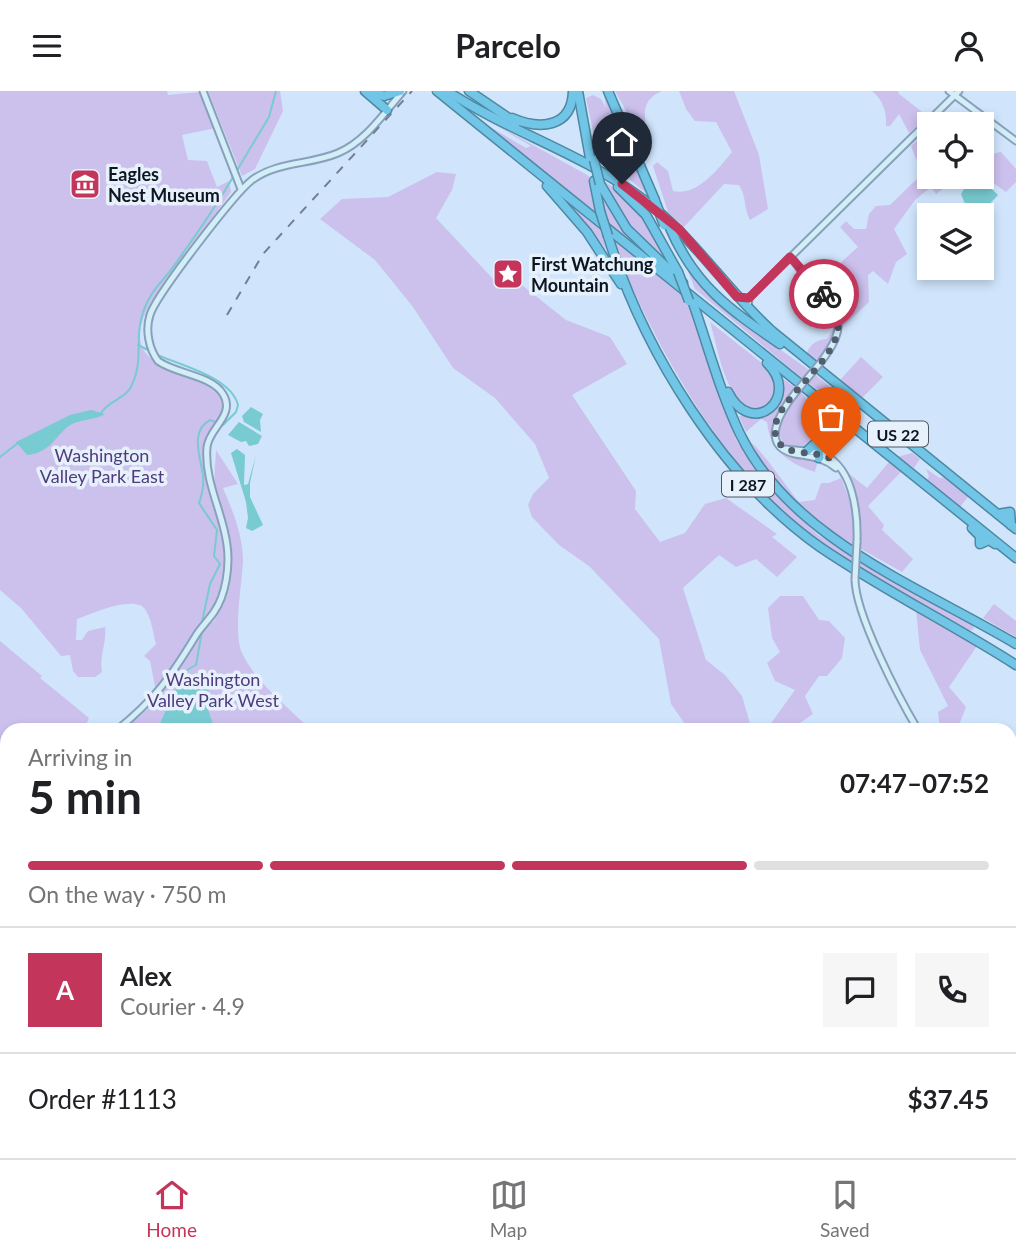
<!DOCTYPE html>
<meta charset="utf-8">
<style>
:root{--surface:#fff;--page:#f6f6f6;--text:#202124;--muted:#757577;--line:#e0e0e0;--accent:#c4355c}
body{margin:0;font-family:Lato,sans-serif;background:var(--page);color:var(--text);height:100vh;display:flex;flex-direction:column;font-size:26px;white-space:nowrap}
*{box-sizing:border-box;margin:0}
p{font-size:23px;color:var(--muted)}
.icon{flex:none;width:38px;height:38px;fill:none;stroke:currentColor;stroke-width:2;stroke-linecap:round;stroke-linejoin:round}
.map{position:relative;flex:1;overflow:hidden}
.panel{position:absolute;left:0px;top:632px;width:1017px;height:436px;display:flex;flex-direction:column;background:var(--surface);border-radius:21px 21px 0 0;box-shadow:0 4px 10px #0003}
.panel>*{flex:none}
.tools{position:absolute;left:917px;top:21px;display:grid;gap:14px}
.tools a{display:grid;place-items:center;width:77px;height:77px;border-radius:0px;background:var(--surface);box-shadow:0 4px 10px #0003;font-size:35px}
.pin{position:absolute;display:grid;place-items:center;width:60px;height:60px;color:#fff;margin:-72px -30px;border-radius:50% 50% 50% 0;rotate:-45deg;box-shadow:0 0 7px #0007}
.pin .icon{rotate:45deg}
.courier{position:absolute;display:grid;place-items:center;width:70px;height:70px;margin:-35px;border:5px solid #c4355c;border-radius:50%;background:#fff;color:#222;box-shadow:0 2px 9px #0007}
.summary em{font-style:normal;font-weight:700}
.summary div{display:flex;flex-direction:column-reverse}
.summary{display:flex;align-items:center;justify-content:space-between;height:119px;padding:0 28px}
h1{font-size:46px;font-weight:700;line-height:52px}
.bar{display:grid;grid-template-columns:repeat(4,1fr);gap:10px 7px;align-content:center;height:84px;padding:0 28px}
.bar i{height:9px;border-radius:5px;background:var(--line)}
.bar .on{background:var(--accent)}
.bar p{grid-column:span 4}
.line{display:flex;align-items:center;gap:18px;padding:0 28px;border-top:2px solid var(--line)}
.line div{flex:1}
.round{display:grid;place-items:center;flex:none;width:74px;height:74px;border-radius:0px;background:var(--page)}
header{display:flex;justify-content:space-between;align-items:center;height:91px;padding:0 28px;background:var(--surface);font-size:32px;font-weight:700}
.dock{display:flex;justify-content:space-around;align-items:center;height:98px;border-top:2px solid var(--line);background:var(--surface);font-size:19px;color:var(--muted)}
.dock a{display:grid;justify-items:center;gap:4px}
.dock .on{color:var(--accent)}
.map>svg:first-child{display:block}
.green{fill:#ccc0ed}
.water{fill:#78cbd1}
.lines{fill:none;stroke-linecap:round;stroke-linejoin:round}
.stream{stroke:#78cbd1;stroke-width:2}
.secondary-casing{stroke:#88a1bb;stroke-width:9}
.highway-casing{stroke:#4e88a1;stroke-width:11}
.secondary{stroke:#d4eef8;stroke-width:5}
.highway{stroke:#71c5e6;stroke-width:8}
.rail{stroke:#728192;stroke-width:2;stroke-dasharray:9 9;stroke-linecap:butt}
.secondary-bridge-casing{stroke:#88a1bb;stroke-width:9;stroke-linecap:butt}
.highway-bridge-casing{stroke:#4e88a1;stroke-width:11;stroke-linecap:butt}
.secondary-bridge{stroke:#d4eef8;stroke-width:5}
.highway-bridge{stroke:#71c5e6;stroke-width:8}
.done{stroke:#515e6d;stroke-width:7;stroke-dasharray:0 12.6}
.route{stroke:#c4355c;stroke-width:9}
.labels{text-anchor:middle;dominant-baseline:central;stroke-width:7;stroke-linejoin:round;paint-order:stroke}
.shield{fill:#e6f1fc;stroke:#4e5862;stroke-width:2}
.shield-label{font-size:16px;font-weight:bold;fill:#0d1620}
.poi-label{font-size:18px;font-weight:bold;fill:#0d1620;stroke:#e6f1fc;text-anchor:start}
.park-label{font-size:18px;fill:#513a7d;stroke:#e6f1fc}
</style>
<header><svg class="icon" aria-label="menu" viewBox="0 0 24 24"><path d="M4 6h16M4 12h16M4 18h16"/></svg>Parcelo<svg class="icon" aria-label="person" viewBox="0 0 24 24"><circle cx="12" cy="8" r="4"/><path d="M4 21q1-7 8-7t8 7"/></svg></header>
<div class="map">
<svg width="1016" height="1067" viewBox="0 0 1016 1067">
<rect width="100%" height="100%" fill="#d0e5fc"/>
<!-- green -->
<g class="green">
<path d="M 0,0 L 167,0 L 168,4 L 199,1 L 216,37 L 182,44 L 188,69 L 207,70 L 217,96 L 229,90 L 231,101 L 150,213 C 109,289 205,271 229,312 C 228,330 203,337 203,357 C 203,366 206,374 208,383 C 212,407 222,429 225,451 C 229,483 216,511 203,539 L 214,530 L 222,513 L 231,468 L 216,413 L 214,393 L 216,359 L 238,393 L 223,397 C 233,420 243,445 243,470 C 242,492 233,543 242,562 C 256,592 288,616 311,639 L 121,639 L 148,618 L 157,606 L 150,570 L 144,565 L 156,553 C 153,543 152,529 146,520 C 137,502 92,523 77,528 L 76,549 L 82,549 L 88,540 L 105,536 C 107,552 99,565 102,581 L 95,586 L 78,586 L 73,580 L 70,564 L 61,565 L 21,517 L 0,499 Z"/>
<polygon points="208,0 280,0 283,20 255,78 242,85"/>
<polygon points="604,0 648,104 622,82 599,69 586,7 593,4 601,8 606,17"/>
<path d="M 615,0 L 662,0 C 634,12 651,32 643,50 Z"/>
<path d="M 679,0 L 734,0 L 759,64 L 768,118 L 750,129 C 743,116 747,106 739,94 L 724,93 L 684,136 L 668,121 L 653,75 L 657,71 L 668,80 L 673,100 C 697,106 719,77 732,61 L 716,31 L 695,30 L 686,18 Z"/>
<path d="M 872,0 L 899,0 L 898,2 L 927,25 L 909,42 L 899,23 L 890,35 L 886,35 C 887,21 883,9 872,0 Z"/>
<polygon points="482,26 589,85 596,126 480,30 526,57 531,55"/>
<polygon points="919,48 929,58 929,86 970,86 957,97 948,94 936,103 931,96 915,109 894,138 907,163 896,171 888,193 873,180 868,184 869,211 840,238 838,226 857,214 853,198 842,182 824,199 814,190 829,182 858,156 840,136 846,130 854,138 866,138 869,123 876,115 890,114 922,83 911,55"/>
<polygon points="1001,61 1016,78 1016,91 1006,101 982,84 982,65"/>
<polygon points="437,81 456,83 452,99 436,127 494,189 507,193 513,187 566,229 610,246 627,273 572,304 636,400 635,418 660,451 685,442 705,413 726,407 777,443 772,446 797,466 777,486 756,468 736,476 719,464 683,497 706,569 725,584 742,605 751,636 769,635 795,599 775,590 767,572 780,561 772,547 768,517 780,505 803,505 819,529 829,530 845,547 842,567 827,585 819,585 805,605 813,623 790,639 689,639 671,613 659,548 589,475 559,454 532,426 528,414 533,403 549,387 535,353 495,307 453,277 413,216 375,169 320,128 342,108 388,106"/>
<path d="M 602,89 C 639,110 656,148 677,183 C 654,160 608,121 602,89 Z"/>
<polygon points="603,109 627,144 660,176 608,136"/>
<polygon points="573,116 600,139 607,159 571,118"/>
<path d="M 614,149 L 687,209 L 736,349 L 767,396 L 818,444 L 973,534 L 974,538 L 969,540 C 914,506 859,480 807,441 C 722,378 652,249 613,152 Z"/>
<path d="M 685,173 C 721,227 784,256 833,298 L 820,300 L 803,288 L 695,198 Z"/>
<path d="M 710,231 L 767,276 L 776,290 C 774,306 769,319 751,318 C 723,303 719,260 710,231 Z"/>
<path d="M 835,234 L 830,253 L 816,269 L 807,262 C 810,253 818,248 827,248 Z"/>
<polygon points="861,266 883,286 862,307 840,289"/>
<path d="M 783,288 L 796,297 C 782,315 768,330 777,353 L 818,369 L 815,381 C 790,373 770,360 767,331 L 761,328 L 746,341 L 739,325 C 773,322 779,326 783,288 Z"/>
<path d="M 800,300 L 816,320 L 816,348 L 805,359 L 785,354 C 770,334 788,317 800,300 Z"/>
<path d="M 750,351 C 759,355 789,399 799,411 L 815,409 L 821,392 L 829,392 L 841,387 L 852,416 L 854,454 C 811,428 773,396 750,351 Z"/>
<polygon points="912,362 920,368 914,377 897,366"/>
<polygon points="889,371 901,381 868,415 884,434 882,439 913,468 902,481 861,458 860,425 848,382 867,397"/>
<polygon points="926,378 940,387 946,386 968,406 960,416 927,389 929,385"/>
<polygon points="994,513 1016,530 1016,546 983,527"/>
<polygon points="916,519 977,555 949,596 966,616 957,639 940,639 938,621 948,615 920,559"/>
<polygon points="0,550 42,585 40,587 89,627 84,639 7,639 7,689 0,683"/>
<polygon points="1016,685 1016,769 1010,754 1010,688"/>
<polygon points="0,792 7,793 7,845 0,854"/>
<polygon points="7,1052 7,1060 58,1061 56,1067 8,1067 2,1054"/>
<polygon points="839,1060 915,1060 915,1061 913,1067 840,1067 836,1062"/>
<polygon points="306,1061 663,1061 660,1067 312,1067"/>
</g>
<!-- water -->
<g class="water">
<polygon points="976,90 988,94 998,104 984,119 978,121 965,113 961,103 966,95"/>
<polygon points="251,316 263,323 260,329 261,341 244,331 242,325"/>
<path d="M 91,319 L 105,323 C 95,329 82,328 72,333 C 57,341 52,362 27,364 L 16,351 L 70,324 Z"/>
<polygon points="239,331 262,345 258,353 249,355 246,350 241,351 228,344"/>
<polygon points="237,358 245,364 244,394 248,393 256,364 250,392 250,406 263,434 252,440 246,437 248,427 246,411 231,362"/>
<polygon points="181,586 210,592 206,613 215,639 157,639"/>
</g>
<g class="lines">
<!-- stream -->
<g class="stream">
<polyline points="236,81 269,26 276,0"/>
<polyline points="138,254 150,260"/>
<path d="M 155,263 C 180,274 231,286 238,314 L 236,321 L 223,334 L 210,329 C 189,340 201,367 203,385 C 204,394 202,404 199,412 L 217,439 L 214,465 L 220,473 L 210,493 L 202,531"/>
<path d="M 101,322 C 109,309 126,308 132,294 C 146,264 130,240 150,206 C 156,195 166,186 173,176 C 194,147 215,117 233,86"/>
<polyline points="0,366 18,352"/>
<polyline points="180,588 182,582 196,574 202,540"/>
<polyline points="360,1067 362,1060"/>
</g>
<!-- secondary casing -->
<g class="secondary-casing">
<g id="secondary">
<polyline points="203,0 241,98"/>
<polyline points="949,0 1016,50"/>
<path d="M 791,166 C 797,173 801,181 807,188 C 838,221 852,231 820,272"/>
<polyline points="748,216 749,207 959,0"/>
<path d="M 796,301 C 783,317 757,355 795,363 C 811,366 823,366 836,377"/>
<path d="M 786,358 C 796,360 808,359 819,362 C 853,372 858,421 857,451"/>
<path d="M 855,488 C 855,523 899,607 918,639"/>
<path d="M 117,639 C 155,608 170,587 195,546 C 200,537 208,530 214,521 C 226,504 230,475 227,454 C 223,421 204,391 207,356 C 209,337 236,324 223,303 C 211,284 176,283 158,270 C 149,258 145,239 150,224 C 156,204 235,102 252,89 C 278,70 310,74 338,62 C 366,50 384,22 403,0"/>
<polyline points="0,750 7,743"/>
<polyline points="1010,848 1016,858"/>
</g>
</g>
<!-- highway casing -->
<g class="highway-casing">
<g id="highway">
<polyline points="365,0 387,19"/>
<polyline points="371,0 384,5 400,0"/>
<polyline points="437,0 1016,467"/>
<path d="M 447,0 C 508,40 581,62 640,106 C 692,143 725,198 772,240 L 1016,438"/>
<polyline points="469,0 516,32"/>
<polyline points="578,0 590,67"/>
<polyline points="608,0 654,107"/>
<path d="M 512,27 C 540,39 572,37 573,0"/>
<polyline points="594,90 600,120"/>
<polyline points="600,93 627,138 683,192"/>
<polyline points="547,95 587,141 621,193"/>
<polyline points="618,96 646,124 678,181"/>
<path d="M 670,137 C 695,195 729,218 780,253"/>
<path d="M 608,145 C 643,259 722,387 820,456 C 883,499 952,533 1016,574"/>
<path d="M 693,212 C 708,255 720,301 740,343 C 791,448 920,496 1016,553"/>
<path d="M 728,301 C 752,349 802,306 767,272"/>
<polyline points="813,308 819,321 819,367"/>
<polyline points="807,360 819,349"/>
<polyline points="998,423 1010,421 1011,434"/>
<polyline points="972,437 980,445 980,453 989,449 995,453"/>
</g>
</g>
<!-- secondary -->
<use href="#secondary" class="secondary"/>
<!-- highway -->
<use href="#highway" class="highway"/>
<!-- rail -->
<polyline class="rail" points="227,224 263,163 412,0"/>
<!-- secondary-bridge casing -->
<g class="secondary-bridge-casing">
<g id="secondary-bridge">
<polyline points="796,301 820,272"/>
<polyline points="855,488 857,451"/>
</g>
</g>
<!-- highway-bridge casing -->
<g class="highway-bridge-casing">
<g id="highway-bridge">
<polyline points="594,69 600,93"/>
<polyline points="654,107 664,134"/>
<polyline points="600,120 608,145"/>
<polyline points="678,181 689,210"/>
</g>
</g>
<!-- secondary-bridge -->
<use href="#secondary-bridge" class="secondary-bridge"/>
<!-- highway-bridge -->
<use href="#highway-bridge" class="highway-bridge"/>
</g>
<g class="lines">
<!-- done -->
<path class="done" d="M 824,203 C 881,259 748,311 780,353 C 790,365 816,359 831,368"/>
<!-- route -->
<polyline class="route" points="622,93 679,138 737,206 749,207 790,166 824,203"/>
</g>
<!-- icons -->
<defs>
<g id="museum-square" transform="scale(1.575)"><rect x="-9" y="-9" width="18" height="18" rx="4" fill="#c4355c" stroke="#e6f1fc"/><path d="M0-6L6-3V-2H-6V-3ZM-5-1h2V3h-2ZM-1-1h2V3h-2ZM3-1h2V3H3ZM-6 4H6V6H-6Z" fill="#fff"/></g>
<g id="sight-square" transform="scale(1.575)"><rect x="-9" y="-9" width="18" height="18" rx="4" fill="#c4355c" stroke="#e6f1fc"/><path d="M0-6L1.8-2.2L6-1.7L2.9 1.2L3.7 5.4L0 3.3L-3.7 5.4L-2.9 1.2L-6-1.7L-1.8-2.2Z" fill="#fff"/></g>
</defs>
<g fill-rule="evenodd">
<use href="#museum-square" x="85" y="93"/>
<use href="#sight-square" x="508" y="183"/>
</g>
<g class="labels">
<!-- shield labels -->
<g class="shield">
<rect x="868" y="330.5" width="60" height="25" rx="5"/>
<rect x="722" y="380.5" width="52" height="25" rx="5"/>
</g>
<g class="shield-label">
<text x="898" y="343">US 22</text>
<text x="748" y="393">I 287</text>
</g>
<!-- poi labels -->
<g class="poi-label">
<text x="108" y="83">Eagles<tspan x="108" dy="21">Nest Museum</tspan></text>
<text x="531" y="173">First Watchung<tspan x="531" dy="21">Mountain</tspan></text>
</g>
<!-- park labels -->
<g class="park-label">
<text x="102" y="364">Washington<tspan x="102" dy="21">Valley Park East</tspan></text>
<text x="213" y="588">Washington<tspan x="213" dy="21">Valley Park West</tspan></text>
</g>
</g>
</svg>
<div class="tools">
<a><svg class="icon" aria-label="locate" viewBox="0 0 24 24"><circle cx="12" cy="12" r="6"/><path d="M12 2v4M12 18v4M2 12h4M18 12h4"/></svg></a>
<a><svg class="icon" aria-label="layers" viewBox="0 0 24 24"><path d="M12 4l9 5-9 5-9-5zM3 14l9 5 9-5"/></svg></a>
</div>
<div class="pin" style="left:831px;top:368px;background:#ea580c"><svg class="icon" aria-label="bag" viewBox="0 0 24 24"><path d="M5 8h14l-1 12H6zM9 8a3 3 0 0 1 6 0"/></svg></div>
<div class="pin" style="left:622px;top:93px;background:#1f2937"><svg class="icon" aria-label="home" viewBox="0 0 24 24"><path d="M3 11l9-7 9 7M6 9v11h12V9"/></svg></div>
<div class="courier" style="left:824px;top:203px"><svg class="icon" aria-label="bike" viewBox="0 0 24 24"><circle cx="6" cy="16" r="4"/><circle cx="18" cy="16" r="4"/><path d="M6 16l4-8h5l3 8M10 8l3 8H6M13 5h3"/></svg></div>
<section class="panel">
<div class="summary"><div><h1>5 min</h1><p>Arriving in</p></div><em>07:47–07:52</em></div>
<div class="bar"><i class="on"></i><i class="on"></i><i class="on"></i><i></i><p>On the way · 750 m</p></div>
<div class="line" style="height:126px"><b class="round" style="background:var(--accent);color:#fff">A</b><div><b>Alex</b><p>Courier · 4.9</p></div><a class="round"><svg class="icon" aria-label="chat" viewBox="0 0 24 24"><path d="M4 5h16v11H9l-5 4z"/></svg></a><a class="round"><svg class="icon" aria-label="phone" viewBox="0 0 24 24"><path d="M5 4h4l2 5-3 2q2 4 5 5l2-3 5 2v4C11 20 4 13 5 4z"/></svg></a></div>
<div class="line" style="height:91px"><div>Order #1113</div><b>$37.45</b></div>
</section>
</div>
<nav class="dock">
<a class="on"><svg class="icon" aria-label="home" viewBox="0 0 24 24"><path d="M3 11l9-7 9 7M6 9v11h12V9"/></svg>Home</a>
<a><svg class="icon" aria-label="map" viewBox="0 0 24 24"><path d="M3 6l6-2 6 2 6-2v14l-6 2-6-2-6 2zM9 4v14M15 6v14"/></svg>Map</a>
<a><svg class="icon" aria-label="saved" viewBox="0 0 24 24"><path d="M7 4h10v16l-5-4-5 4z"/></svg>Saved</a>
</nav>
